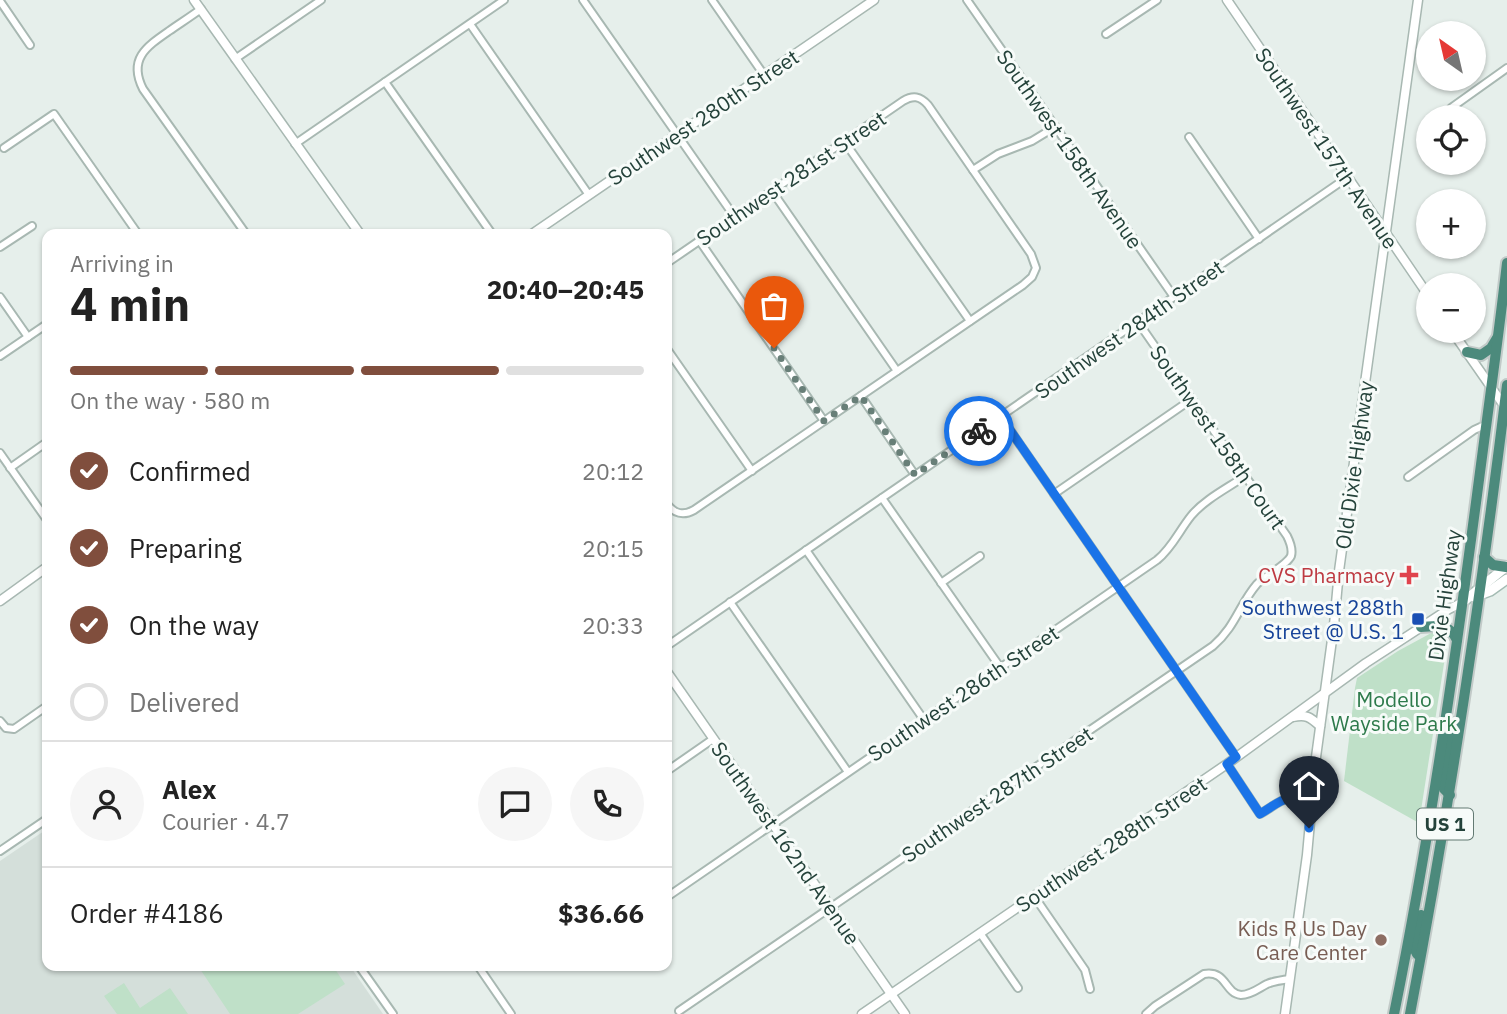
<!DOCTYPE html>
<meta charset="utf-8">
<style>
:root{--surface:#fff;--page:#f6f6f6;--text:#222;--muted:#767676;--line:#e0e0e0;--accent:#804e3d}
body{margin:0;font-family:"IBM Plex Sans",sans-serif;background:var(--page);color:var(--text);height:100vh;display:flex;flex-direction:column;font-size:26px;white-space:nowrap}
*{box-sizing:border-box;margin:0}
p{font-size:23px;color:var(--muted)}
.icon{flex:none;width:38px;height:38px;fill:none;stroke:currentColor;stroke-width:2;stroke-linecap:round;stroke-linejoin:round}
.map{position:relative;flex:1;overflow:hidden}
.panel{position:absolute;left:42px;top:229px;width:630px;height:742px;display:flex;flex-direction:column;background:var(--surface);border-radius:14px;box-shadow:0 2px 5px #0004}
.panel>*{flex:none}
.needle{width:46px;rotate:326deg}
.buttons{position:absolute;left:1416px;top:21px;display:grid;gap:14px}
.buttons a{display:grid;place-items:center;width:70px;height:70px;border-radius:50%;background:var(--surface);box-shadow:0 2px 5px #0004;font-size:35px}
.pin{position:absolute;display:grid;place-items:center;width:60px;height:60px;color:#fff;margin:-72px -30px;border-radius:50% 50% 50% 0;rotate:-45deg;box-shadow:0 0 7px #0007}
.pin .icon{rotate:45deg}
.courier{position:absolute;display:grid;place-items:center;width:70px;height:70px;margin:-35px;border:5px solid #1a73e8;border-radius:50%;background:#fff;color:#222;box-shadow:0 2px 9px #0007}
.head em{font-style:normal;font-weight:700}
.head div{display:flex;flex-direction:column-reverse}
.head{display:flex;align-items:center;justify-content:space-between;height:119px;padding:0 28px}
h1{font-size:46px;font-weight:700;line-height:52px}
.bar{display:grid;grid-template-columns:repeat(4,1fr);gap:10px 7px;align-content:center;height:84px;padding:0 28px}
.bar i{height:9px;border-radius:5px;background:var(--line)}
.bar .active{background:var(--accent)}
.bar p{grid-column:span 4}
.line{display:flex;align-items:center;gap:18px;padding:0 28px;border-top:2px solid var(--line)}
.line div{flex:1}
.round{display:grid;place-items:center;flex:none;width:74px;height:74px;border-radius:37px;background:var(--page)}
ol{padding:0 28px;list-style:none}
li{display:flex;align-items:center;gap:21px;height:77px}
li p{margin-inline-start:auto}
li .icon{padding:7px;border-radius:50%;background:var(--accent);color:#fff;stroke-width:4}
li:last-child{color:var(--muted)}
li i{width:38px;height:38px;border:4px solid var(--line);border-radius:50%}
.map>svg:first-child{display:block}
.built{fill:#d4dfda}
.green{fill:#bfe0c8}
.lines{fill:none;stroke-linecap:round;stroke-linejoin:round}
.minor-casing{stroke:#a8b8b2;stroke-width:10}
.tertiary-casing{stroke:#a8b8b2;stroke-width:11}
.secondary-casing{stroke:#a4bbb3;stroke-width:12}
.trunk-casing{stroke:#c2cac8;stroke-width:14}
.minor{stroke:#fff;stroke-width:6}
.tertiary{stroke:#fff;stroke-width:8}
.secondary{stroke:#fff;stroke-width:9}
.trunk{stroke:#4c8a7c;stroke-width:10}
.done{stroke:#687f78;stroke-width:7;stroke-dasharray:0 12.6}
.route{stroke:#1a73e8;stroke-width:9}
.health-dot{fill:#e0444e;stroke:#f7fbf9;stroke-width:2.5}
.transit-dot{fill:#1a4fb4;stroke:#f7fbf9;stroke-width:2.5}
.education-dot{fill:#8d6e63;stroke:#f7fbf9;stroke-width:2.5}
.labels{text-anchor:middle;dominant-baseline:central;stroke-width:6;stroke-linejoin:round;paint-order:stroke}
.shield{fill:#f7fbf9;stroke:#637a73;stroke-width:2}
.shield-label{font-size:19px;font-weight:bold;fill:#24423a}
.street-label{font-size:21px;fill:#24423a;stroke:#f7fbf9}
.health-label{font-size:21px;fill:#be3a42;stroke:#f7fbf9;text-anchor:end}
.transit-label{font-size:21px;fill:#164399;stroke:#f7fbf9;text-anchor:end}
.park-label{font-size:21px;fill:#2d7a4b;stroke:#f7fbf9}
.education-label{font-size:21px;fill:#785e54;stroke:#f7fbf9;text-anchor:end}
</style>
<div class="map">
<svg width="1507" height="1014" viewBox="0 0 1507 1014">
<rect width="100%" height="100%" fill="#e6efeb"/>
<!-- built -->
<polygon class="built" points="47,829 47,966 350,966 383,1014 0,1014 0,861"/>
<!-- green -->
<g class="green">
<polygon points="1443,631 1448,635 1448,638 1419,823 1344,781 1355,688 1357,678 1398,651 1433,632"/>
<polygon points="198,966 333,966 345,984 298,1014 230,1014"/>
<polygon points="124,983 140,1008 170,988 188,1014 117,1014 104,996"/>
</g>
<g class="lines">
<!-- minor casing -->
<g class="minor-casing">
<g id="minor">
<polyline points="583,0 734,216"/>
<polyline points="712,0 764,75"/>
<polyline points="967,0 1174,297"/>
<polyline points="0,1 30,45"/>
<path d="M 201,9 C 190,17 179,24 169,31 C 146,47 128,59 143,89 L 246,234"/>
<polyline points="470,24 589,195"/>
<polyline points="1106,34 1157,0"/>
<polyline points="235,59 321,0"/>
<polyline points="385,82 492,234"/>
<polyline points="1451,108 1507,68"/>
<polyline points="1189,137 1259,239"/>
<polyline points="844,141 970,321"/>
<polyline points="295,144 504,0"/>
<polyline points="4,148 54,114 138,234"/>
<polyline points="973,170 998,154 1032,141 1055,127"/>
<polyline points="772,191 897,371"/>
<polyline points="699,240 824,421"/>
<polyline points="0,247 32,226"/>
<path d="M 667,263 L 903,101 C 913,95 920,96 928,105 L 1031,254 L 1036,268 L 1032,277 L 1023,285 L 694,510 C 683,516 675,514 667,504"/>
<polyline points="0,297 28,337"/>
<polyline points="667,349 752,471"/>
<polyline points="0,356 47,324"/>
<polyline points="861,396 915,475"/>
<polyline points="1001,417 1236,757"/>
<polyline points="0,453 47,520"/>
<polyline points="10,468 47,442"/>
<polyline points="1408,477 1474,430 1487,424"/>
<polyline points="1054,494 1192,399"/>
<polyline points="882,498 1000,667"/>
<polyline points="806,550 924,720"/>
<polyline points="941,583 980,556"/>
<polyline points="730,602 848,772"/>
<polyline points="667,646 1348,177"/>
<polyline points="0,721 6,728 14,729 47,706"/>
<path d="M 1227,764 L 1260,814 C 1282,801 1285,793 1312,801"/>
<polyline points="667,771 713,739"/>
<polyline points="0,851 47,819"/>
<polyline points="1034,896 1085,970 1090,989"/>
<path d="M 667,897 L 1157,560 C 1172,548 1179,531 1191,516 C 1205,499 1228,488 1245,476"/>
<polyline points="980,933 1018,988"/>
<polyline points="359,966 393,1014"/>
<polyline points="478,966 511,1014"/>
<path d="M 679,1011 L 1213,646 C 1236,626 1239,605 1257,584 C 1265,576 1287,565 1291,556 C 1293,549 1290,542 1287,536 L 1138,322"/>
<path d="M 1146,1014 L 1155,1006 L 1204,974 C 1227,970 1224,993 1241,995 C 1251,995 1259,988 1267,984 C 1274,981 1282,980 1290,979"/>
</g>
</g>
<!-- tertiary casing -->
<g class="tertiary-casing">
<g id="tertiary">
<polyline points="194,0 360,234"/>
<polyline points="1227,0 1428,295"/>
<polyline points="532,234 874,0"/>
<polyline points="1452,331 1505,407"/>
<polyline points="0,601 47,567"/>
<polyline points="667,672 905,1014"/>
<path d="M 1293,717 C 1306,714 1310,717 1320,726"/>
<polyline points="862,1014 1227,764 1366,663 1449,609 1463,602"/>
<path d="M 1285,1014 L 1307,855 L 1316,757 L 1334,625 L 1339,571 C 1365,381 1393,191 1418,0"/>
</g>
</g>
<!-- secondary casing -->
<g class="secondary-casing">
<g id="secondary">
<polyline points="1474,597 1490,591 1507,579"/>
<polyline points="1463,602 1507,566"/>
</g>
</g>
<!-- trunk casing -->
<g class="trunk-casing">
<g id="trunk">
<polyline points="1467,352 1481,355 1491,348 1497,338"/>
<polyline points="1484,557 1493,565 1506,567"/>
<path d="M 1421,627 C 1439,626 1448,622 1457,640"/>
<polyline points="1449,721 1452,739 1443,784 1444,789 1450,795"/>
<polyline points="1420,956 1417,954 1415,950 1421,915"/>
<path d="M 1394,1014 C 1429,842 1454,669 1477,495 C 1487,418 1498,341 1507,263"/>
<path d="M 1410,1014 C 1450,805 1481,596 1507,385"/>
</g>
</g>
<!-- minor -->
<use href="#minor" class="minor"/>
<!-- tertiary -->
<use href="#tertiary" class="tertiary"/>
<!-- secondary -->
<use href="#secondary" class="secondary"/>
<!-- trunk -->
<use href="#trunk" class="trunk"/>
</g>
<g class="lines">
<!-- done -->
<polyline class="done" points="774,348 824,421 861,396 915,475 979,431"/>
<!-- route -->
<path class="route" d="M 979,431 L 1001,417 L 1236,757 L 1227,764 L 1260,814 C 1282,801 1285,793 1311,801 L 1309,828"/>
</g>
<!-- markers -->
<path class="health-dot" d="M1405.5 564.5h7v7h7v7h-7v7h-7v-7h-7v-7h7z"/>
<rect class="transit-dot" x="1411" y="612" width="14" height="14" rx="3.5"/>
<circle class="education-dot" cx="1381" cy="940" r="7"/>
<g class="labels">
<!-- shield labels -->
<rect class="shield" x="1417" y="808.5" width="56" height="31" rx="5"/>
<g class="shield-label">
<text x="1445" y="824">US 1</text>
</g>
<!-- street labels -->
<g class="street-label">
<text transform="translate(703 117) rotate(-34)">Southwest 280th Street</text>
<text transform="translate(1327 148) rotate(56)">Southwest 157th Avenue</text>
<text transform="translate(1070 149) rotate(55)">Southwest 158th Avenue</text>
<text transform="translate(791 178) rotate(-34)">Southwest 281st Street</text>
<text transform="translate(1129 329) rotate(-35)">Southwest 284th Street</text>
<text transform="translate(1218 437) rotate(55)">Southwest 158th Court</text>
<text transform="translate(1354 465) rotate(-82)">Old Dixie Highway</text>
<text transform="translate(1444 595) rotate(-82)">Dixie Highway</text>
<text transform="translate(963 693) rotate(-34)">Southwest 286th Street</text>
<text transform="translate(997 794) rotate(-34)">Southwest 287th Street</text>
<text transform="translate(786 843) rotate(55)">Southwest 162nd Avenue</text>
<text transform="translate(1111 844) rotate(-34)">Southwest 288th Street</text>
</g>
<!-- health labels -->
<g class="health-label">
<text x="1395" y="575">CVS Pharmacy</text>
</g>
<!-- transit labels -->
<g class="transit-label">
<text x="1404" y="607">Southwest 288th<tspan x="1404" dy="24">Street @ U.S. 1</tspan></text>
</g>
<!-- park labels -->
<g class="park-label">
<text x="1394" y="699">Modello<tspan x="1394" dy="24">Wayside Park</tspan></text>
</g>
<!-- education labels -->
<g class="education-label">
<text x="1367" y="928">Kids R Us Day<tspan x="1367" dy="24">Care Center</tspan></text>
</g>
</g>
</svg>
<div class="buttons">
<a><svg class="needle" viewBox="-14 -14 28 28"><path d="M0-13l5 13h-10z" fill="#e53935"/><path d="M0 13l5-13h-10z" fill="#767676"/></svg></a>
<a><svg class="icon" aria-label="locate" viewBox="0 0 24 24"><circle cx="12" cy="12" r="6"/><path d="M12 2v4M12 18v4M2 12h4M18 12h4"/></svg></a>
<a>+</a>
<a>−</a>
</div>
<div class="pin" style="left:774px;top:348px;background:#ea580c"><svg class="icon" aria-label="bag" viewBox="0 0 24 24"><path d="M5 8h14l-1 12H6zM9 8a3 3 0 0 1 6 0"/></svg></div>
<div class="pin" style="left:1309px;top:828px;background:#1f2937"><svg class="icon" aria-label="home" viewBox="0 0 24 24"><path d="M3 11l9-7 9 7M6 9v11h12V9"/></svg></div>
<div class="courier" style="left:979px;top:431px"><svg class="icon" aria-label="bike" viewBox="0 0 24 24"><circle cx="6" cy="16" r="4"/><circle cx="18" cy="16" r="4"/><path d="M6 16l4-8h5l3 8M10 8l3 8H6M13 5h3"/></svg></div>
<section class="panel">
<div class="head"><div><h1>4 min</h1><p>Arriving in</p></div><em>20:40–20:45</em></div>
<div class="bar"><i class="active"></i><i class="active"></i><i class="active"></i><i></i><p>On the way · 580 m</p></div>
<ol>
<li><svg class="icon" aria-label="check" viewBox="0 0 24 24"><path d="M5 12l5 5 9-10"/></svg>Confirmed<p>20:12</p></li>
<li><svg class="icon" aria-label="check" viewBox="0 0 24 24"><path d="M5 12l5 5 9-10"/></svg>Preparing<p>20:15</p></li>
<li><svg class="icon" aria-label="check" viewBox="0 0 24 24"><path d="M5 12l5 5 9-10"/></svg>On the way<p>20:33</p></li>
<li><i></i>Delivered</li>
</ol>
<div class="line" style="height:126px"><a class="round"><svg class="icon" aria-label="person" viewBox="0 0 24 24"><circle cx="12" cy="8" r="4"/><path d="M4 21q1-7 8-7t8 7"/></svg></a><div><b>Alex</b><p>Courier · 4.7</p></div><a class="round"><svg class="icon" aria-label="chat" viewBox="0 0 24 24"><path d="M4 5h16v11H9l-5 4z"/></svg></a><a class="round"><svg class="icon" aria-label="phone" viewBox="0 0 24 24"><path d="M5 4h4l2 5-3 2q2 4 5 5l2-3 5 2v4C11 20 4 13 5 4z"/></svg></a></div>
<div class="line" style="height:91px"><div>Order #4186</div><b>$36.66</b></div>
</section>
</div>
